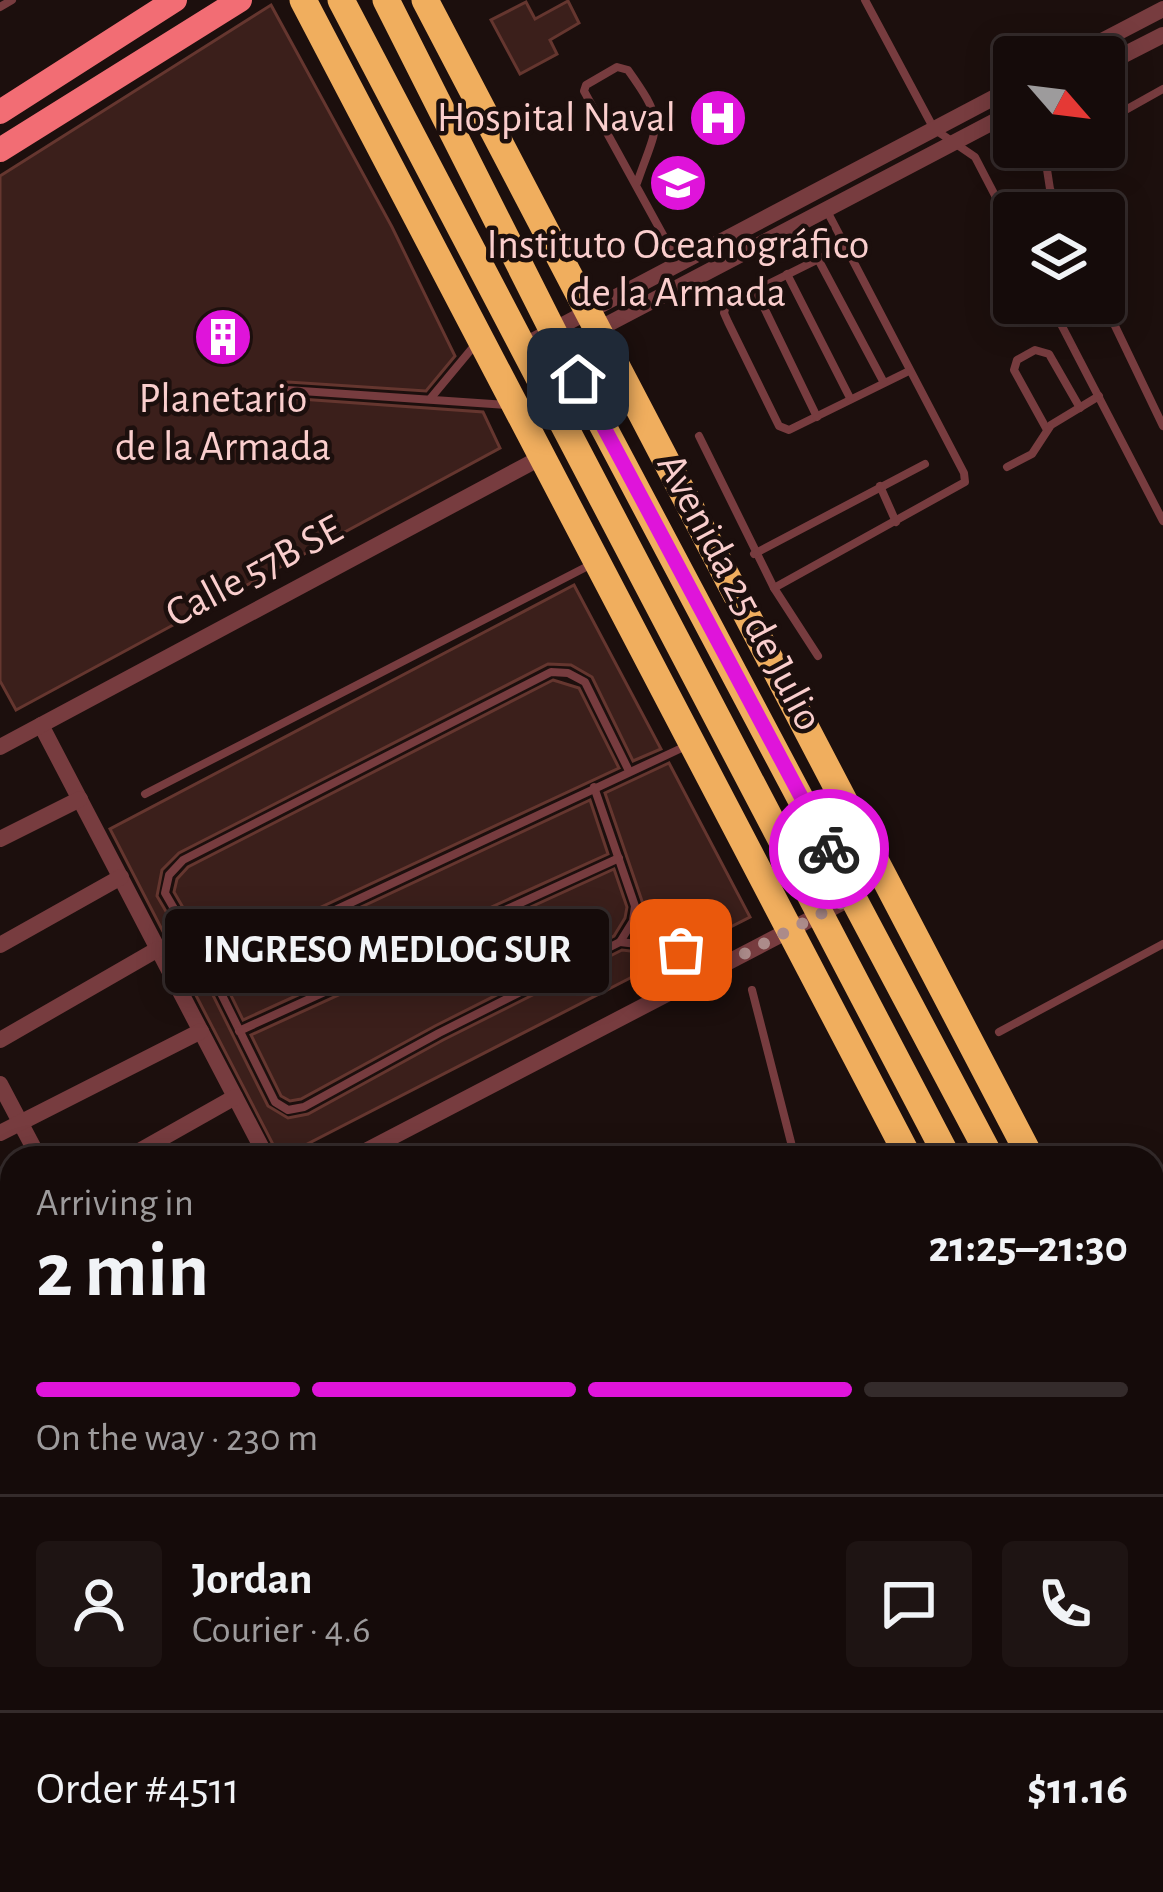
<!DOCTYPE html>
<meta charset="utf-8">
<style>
:root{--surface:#150b0a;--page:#1e1413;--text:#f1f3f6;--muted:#9d9b9c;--line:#342b2b;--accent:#df14da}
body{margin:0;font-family:"Alegreya Sans",sans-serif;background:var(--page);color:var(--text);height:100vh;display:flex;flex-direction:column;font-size:45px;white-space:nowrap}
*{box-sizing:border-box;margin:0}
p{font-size:39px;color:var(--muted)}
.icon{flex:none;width:66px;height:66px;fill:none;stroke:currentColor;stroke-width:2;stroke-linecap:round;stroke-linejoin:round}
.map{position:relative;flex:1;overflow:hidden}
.sheet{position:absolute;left:0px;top:1146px;width:1164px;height:747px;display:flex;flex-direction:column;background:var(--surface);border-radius:36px 36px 0 0;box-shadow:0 6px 30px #0003,0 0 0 3px var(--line)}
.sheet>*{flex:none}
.needle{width:78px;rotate:118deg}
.tools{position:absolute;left:993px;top:36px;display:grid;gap:24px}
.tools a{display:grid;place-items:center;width:132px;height:132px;border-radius:12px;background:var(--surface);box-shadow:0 6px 30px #0003,0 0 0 3px var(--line);font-size:60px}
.pin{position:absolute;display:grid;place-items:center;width:102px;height:102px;color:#fff;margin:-51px;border-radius:24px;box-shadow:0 6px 18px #0006}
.courier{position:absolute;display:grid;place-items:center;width:120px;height:120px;margin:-60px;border:9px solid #df14da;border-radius:50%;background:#fff;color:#222;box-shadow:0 3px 15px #0007}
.bubble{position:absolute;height:84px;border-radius:12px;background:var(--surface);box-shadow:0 6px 30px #0003,0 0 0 3px var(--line);font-size:39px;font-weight:600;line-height:84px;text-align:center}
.summary em{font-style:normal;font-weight:600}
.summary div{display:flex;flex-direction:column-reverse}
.summary{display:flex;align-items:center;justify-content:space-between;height:204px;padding:0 36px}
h1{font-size:78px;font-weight:600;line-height:90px}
.bar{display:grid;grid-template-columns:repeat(4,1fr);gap:18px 12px;align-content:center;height:144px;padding:0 36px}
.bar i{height:15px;border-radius:9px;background:var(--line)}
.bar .active{background:var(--accent)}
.bar p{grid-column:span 4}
.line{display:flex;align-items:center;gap:30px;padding:0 36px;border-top:3px solid var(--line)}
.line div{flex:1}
.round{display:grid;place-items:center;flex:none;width:126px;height:126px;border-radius:12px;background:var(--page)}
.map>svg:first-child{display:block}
.green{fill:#231125}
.building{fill:#3b1f1b;stroke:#65362f;stroke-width:3}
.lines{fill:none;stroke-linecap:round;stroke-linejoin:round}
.lane{stroke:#773c3f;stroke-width:8}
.street{stroke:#773c3f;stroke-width:16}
.secondary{stroke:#f26d74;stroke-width:24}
.primary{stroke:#f0ae5e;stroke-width:27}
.done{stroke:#ac8b8a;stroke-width:12;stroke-dasharray:0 21.6}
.route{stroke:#df14da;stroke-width:15}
.labels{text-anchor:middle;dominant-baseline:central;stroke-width:9;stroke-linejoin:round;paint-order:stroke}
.poi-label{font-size:42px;fill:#facecd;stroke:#1c0f0d}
.street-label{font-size:42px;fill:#facecd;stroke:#1c0f0d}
</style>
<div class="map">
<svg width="1163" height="1892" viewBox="0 0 1163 1892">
<rect width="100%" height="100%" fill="#1c0f0d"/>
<!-- green -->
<polygon class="green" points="12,1367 12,1475 0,1451 0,1373"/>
<!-- building -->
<g class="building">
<polygon points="568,1 579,23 550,40 557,54 520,74 491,20 526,2 535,19"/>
<polygon points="271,5 392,227 455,356 426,391 288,382 280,386 280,395 286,398 483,412 500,448 16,710 0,681 0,176"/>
<polygon points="574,585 661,749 633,761 592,677 571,665 548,664 179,853 162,870 157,896 202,973 268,1106 288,1118 308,1114 443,1040 622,950 673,956 280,1158 110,829"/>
<polygon points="553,680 579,688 619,768 212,958 174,892 177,879 188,867"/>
<polygon points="669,763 750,917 699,943 634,935 641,923 643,904 605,793"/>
<polygon points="590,800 608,854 243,1020 220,973"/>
<polygon points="614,869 627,907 625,918 614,936 435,1026 301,1099 290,1101 281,1096 251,1035"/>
</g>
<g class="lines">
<!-- lane -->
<g class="lane">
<polyline points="865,0 934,129 975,157 1014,232"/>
<polyline points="0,7 12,0"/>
<polyline points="1104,122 1163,89"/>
<polyline points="1060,147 1046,163 1050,189 1061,213"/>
<path d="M 637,183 C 658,122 667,125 628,70 L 617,67 L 586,85 L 584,91 L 679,264"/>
<polyline points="845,246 726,305 724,313 728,322 779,426 789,430 909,371"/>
<polyline points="818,259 883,381"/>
<polyline points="787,274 850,398"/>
<polyline points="755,289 817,417"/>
<polyline points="1050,303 1163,521"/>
<polyline points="1104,303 1163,426"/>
<polyline points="287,390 507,405"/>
<polyline points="430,399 474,346"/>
<polyline points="1046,428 1014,370 1017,360 1035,350 1049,354 1080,408"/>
<polyline points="699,436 774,588"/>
<polyline points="1007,467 1032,454 1051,425 1099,396"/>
<polyline points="880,486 896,522"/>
<polyline points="754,554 925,464"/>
<polyline points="818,656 774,588 965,482 964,473 827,211"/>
<polyline points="594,787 635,906 633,921 620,942 439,1033 304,1107 288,1110 275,1102 209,969 165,893 169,875 183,860 551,672 568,673 585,682 629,771"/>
<polyline points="145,794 590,565"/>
<polyline points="620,942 732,955"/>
<polyline points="209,969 686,746"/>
<polyline points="752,990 795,1158"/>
<polyline points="239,1031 619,858"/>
<polyline points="999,1032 1163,944"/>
<polyline points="873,1158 896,1149"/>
<polyline points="1152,1192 1163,1185"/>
<polyline points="1152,1218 1163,1212"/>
<polyline points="1152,1265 1163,1258"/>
<polyline points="1152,1291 1163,1322"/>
<polyline points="1152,1813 1163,1807"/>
<polyline points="805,1881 811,1892"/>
<polyline points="925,1881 928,1892"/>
<polyline points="1021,1892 1024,1881"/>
</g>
<!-- street -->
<g class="street">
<polyline points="1071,57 1163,9"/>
<polyline points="1104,65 1163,35"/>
<polyline points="521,347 1014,87"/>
<polyline points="530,365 1014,111"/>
<polyline points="41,725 267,1158"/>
<polyline points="0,747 542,457"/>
<polyline points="0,839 80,799"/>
<polyline points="0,945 121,877"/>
<polyline points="0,1040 158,949"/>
<polyline points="0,1084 39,1158"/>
<polyline points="0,1133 201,1031"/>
<polyline points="127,1158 235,1097"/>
<polyline points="352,1158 855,896"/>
<polyline points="0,1238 12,1232"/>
<polyline points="0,1341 12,1335"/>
<polyline points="0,1823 12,1815"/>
<polyline points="0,1874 9,1892"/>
<polyline points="475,1881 480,1892"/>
<polyline points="763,1881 768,1892"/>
<polyline points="428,1892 448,1881"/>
<polyline points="658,1892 678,1881"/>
</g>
<!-- secondary -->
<g class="secondary">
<polyline points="0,112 175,0"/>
<polyline points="0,150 240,0"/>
<polyline points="0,1512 12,1535"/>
<polyline points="0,1566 12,1589"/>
<polyline points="0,1616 12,1639"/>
<polyline points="0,1655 12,1679"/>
<polyline points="115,1881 121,1892"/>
<polyline points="139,1881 144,1892"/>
<polyline points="164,1881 170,1892"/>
<polyline points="191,1881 197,1892"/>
</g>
<!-- primary -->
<g class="primary">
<polyline points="303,0 909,1158"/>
<polyline points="341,0 948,1158"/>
<polyline points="386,0 561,347 991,1158"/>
<polyline points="425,0 1031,1158"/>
<polyline points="1152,1391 1163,1412"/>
<polyline points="1152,1468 1163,1489"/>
<polyline points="1152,1548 1163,1569"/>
<polyline points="1152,1622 1163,1643"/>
</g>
</g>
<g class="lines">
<!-- done -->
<polyline class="done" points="681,950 740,956 855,896 829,849"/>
<!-- route -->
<polyline class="route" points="578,379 829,849"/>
</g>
<!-- icons -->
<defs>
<g id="hospital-disc" transform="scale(3)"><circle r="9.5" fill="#df14da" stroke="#1c0f0d"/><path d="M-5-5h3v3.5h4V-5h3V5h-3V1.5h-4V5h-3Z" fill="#fff"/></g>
<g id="school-disc" transform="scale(3)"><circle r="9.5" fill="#df14da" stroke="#1c0f0d"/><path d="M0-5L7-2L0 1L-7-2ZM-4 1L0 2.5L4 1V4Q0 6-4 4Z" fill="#fff"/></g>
<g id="building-disc" transform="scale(3)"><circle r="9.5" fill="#df14da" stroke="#1c0f0d"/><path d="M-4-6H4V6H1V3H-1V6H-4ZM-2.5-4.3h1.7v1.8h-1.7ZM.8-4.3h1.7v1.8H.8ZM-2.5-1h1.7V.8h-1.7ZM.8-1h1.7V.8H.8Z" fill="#fff"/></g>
</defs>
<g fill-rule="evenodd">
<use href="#hospital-disc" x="718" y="118"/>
<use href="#school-disc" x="678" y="183"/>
<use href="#building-disc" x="223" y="337"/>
</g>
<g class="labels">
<!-- poi labels -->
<g class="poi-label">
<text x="676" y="118" text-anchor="end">Hospital Naval</text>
<text x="678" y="245">Instituto Oceanográfico<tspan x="678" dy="48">de la Armada</tspan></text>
<text x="223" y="399">Planetario<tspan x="223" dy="48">de la Armada</tspan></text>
</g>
<!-- street labels -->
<g class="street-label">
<text transform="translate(254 571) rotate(-28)">Calle 57B SE</text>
<text transform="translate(740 592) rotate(62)">Avenida 25 de Julio</text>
</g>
</g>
</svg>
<div class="tools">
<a><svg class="needle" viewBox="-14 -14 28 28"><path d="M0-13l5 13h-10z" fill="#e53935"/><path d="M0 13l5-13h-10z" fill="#9d9b9c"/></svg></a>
<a><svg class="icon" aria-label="layers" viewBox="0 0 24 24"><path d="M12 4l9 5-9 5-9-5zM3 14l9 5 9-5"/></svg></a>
</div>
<div class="pin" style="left:681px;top:950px;background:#ea580c"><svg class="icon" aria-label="bag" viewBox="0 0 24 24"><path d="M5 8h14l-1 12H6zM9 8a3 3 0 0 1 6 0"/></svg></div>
<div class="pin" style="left:578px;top:379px;background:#1f2937"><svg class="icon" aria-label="home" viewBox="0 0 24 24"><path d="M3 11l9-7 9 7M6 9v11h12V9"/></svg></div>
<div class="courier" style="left:829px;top:849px"><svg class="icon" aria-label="bike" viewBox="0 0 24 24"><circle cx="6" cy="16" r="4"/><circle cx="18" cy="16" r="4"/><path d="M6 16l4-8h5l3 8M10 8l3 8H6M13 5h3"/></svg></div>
<div class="bubble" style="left:165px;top:909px;width:444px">INGRESO MEDLOG SUR</div>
<section class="sheet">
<div class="summary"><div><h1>2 min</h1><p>Arriving in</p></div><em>21:25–21:30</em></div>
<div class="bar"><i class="active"></i><i class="active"></i><i class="active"></i><i></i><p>On the way · 230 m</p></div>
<div class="line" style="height:216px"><a class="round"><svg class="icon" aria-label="person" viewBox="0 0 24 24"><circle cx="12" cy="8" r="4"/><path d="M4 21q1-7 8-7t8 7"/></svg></a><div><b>Jordan</b><p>Courier · 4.6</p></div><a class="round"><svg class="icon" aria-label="chat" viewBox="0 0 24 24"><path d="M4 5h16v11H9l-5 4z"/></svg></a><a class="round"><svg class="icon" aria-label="phone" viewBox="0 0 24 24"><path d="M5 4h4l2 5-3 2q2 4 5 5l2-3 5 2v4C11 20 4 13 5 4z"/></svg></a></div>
<div class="line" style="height:156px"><div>Order #4511</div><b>$11.16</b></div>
</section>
</div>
